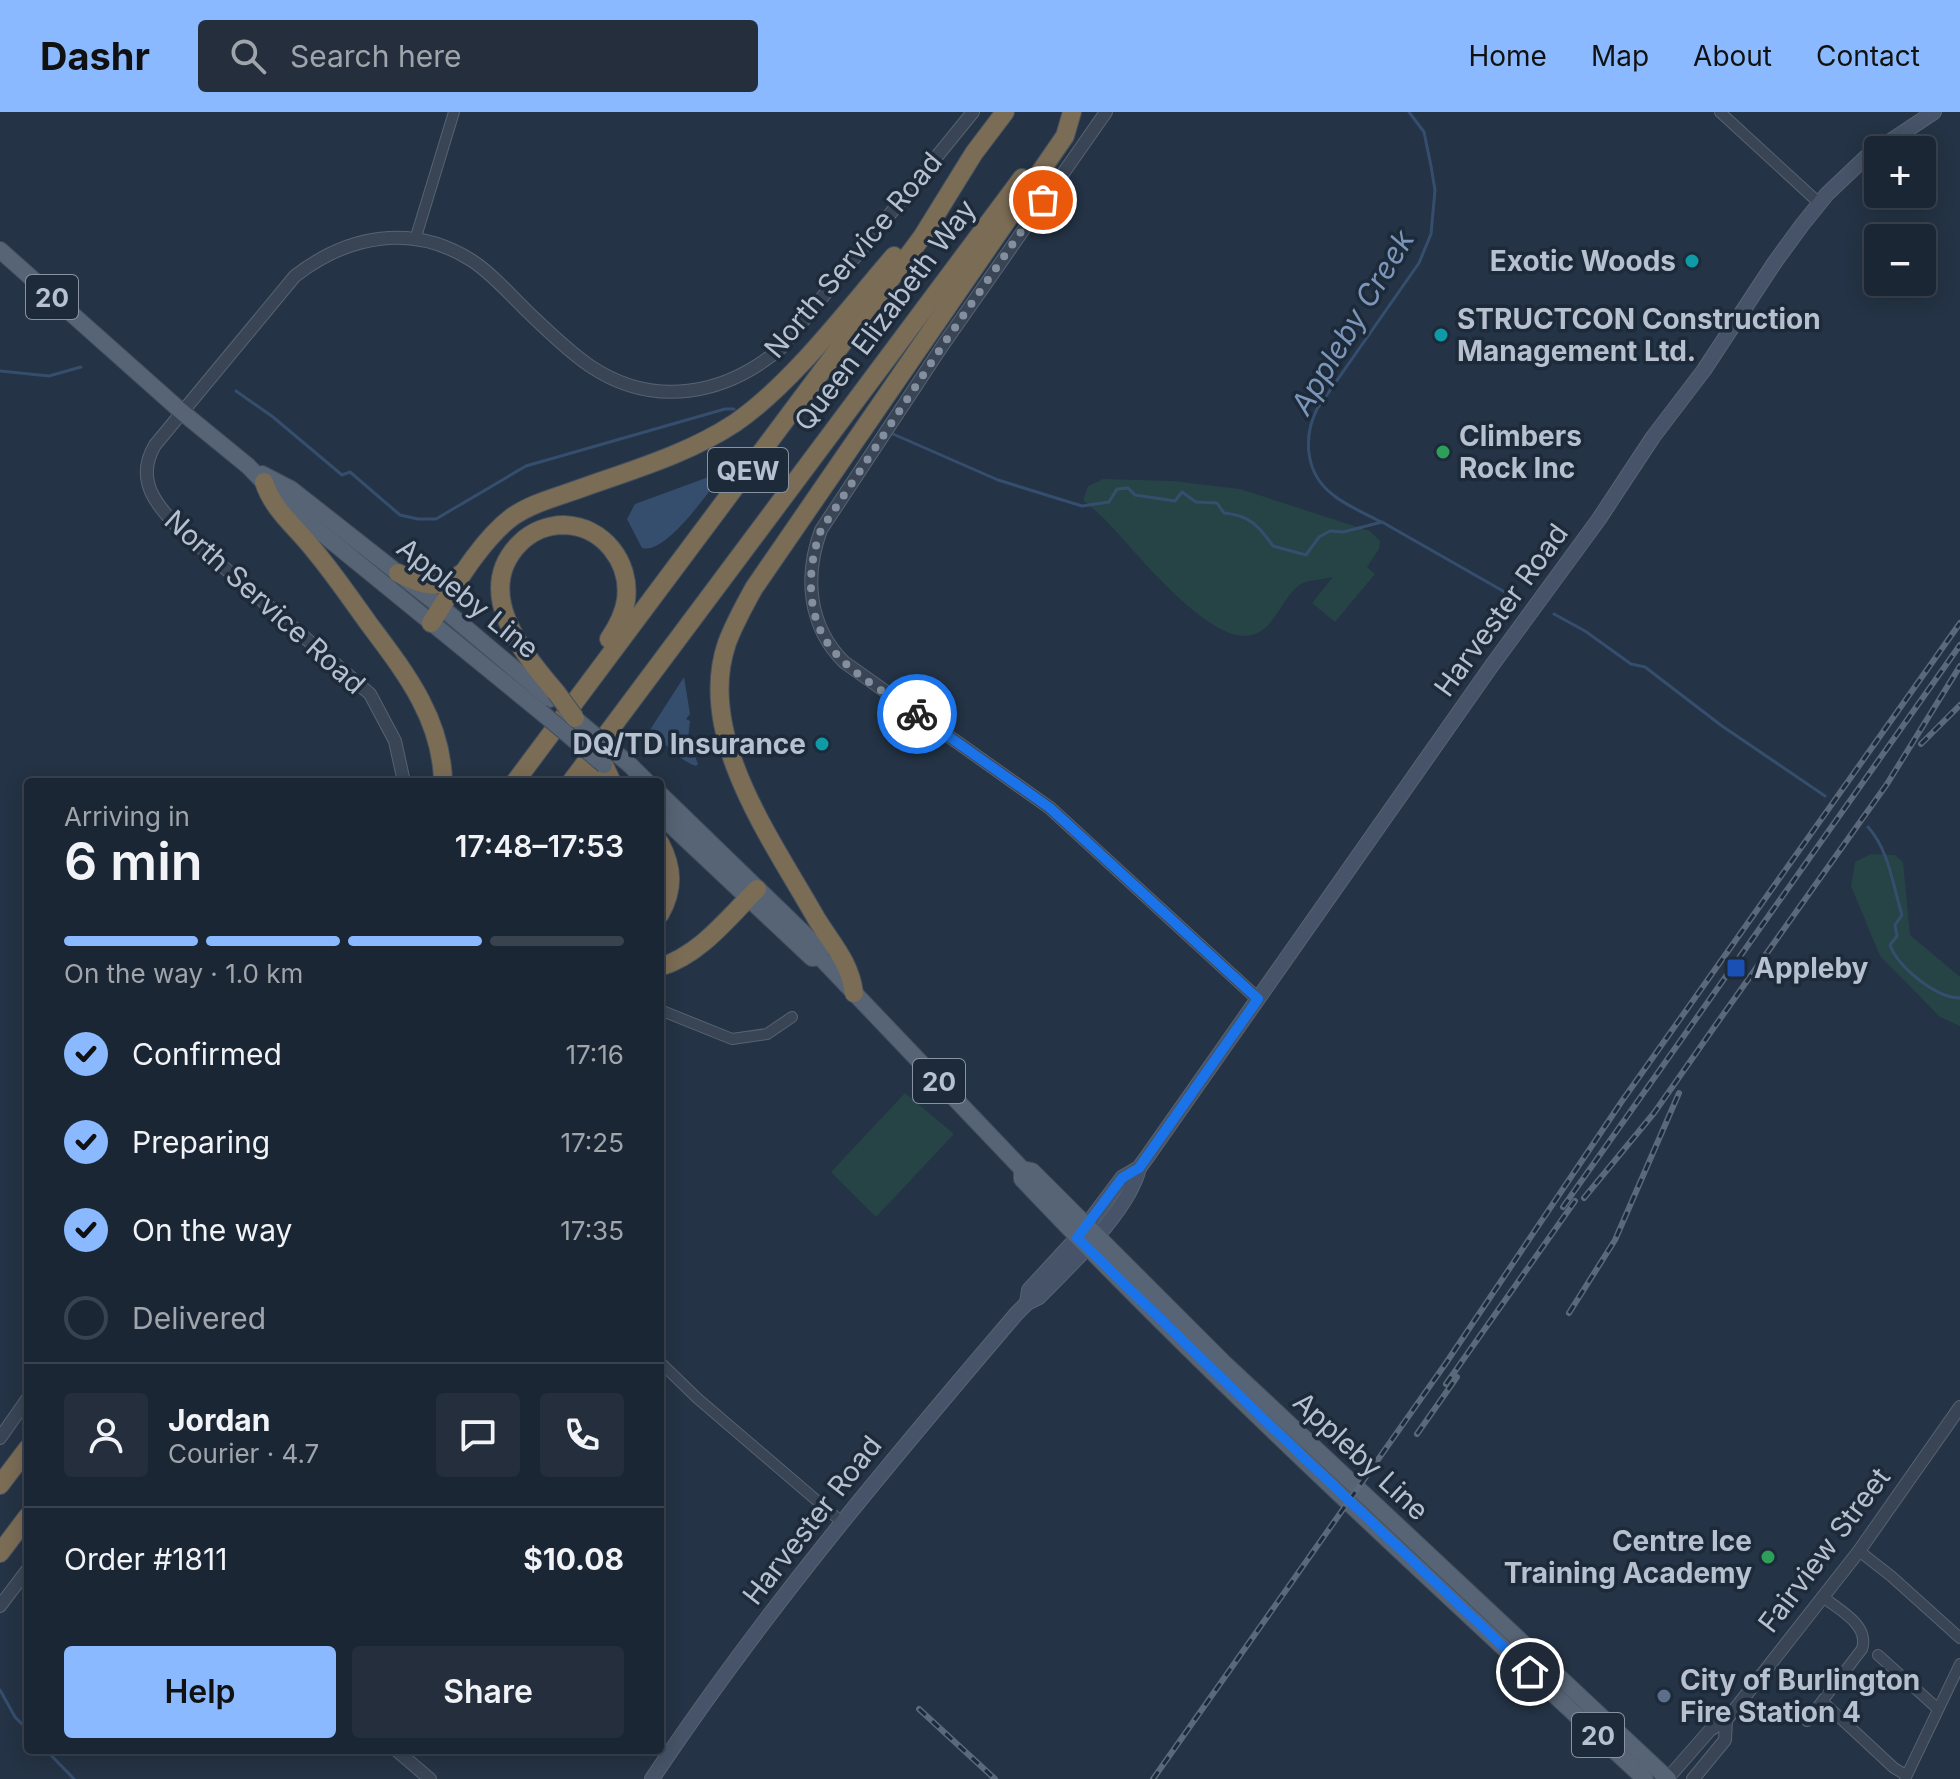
<!DOCTYPE html>
<meta charset="utf-8">
<style>
:root{--surface:#1b2634;--page:#242e3c;--text:#f1f3f6;--muted:#a0a5ac;--line:#39434f;--accent:#8ab9ff}
body{margin:0;font-family:Inter,sans-serif;background:var(--page);color:var(--text);height:100vh;display:flex;flex-direction:column;font-size:30px;white-space:nowrap}
*{box-sizing:border-box;margin:0}
p{font-size:26px;color:var(--muted)}
.icon{flex:none;width:44px;height:44px;fill:none;stroke:currentColor;stroke-width:2;stroke-linecap:round;stroke-linejoin:round}
.map{position:relative;flex:1;overflow:hidden}
.details{position:absolute;left:24px;top:666px;width:640px;height:976px;display:flex;flex-direction:column;background:var(--surface);border-radius:8px;box-shadow:0 4px 20px #0003,0 0 0 2px var(--line)}
.details>*{flex:none}
.fabs{position:absolute;left:1864px;top:24px;display:grid;gap:16px}
.fabs a{display:grid;place-items:center;width:72px;height:72px;border-radius:8px;background:var(--surface);box-shadow:0 4px 20px #0003,0 0 0 2px var(--line);font-size:40px}
.pin{position:absolute;display:grid;place-items:center;width:68px;height:68px;color:#fff;margin:-34px;border:4px solid #fff;border-radius:50%;box-shadow:0 2px 8px #0007}
.courier{position:absolute;display:grid;place-items:center;width:80px;height:80px;margin:-40px;border:6px solid #1a73e8;border-radius:50%;background:#fff;color:#222;box-shadow:0 2px 10px #0007}
.summary em{font-style:normal;font-weight:600}
.summary div{display:flex;flex-direction:column-reverse}
.summary{display:flex;align-items:center;justify-content:space-between;height:136px;padding:0 40px}
h1{font-size:52px;font-weight:600;line-height:60px}
.bar{display:grid;grid-template-columns:repeat(4,1fr);gap:12px 8px;align-content:center;height:96px;padding:0 40px}
.bar i{height:10px;border-radius:6px;background:var(--line)}
.bar .active{background:var(--accent)}
.bar p{grid-column:span 4}
.line{display:flex;align-items:center;gap:20px;padding:0 40px;border-top:2px solid var(--line)}
.line div{flex:1}
.round{display:grid;place-items:center;flex:none;width:84px;height:84px;border-radius:8px;background:var(--page)}
ol{padding:0 40px;list-style:none}
li{display:flex;align-items:center;gap:24px;height:88px}
li p{margin-inline-start:auto}
li .icon{padding:8px;border-radius:50%;background:var(--accent);color:#111;stroke-width:4}
li:last-child{color:var(--muted)}
li i{width:44px;height:44px;border:4px solid var(--line);border-radius:50%}
.primary-button{display:flex;gap:16px;margin-top:auto;padding:16px 40px}
.primary-button a{flex:1;height:92px;border-radius:8px;background:var(--accent);color:#111;font-size:32px;font-weight:600;line-height:92px;text-align:center}
.primary-button a+a{background:var(--page);color:var(--text)}
header{display:flex;align-items:center;gap:48px;box-sizing:border-box;height:112px;padding:0 40px;background:var(--accent);color:#111}
header strong{font-size:38px}
nav{display:flex;gap:44px;margin-inline-start:auto;font-size:28px}
.search{width:560px;height:72px;background:var(--page);display:flex;align-items:center;gap:20px;box-sizing:border-box;padding:0 28px;border-radius:8px;color:var(--muted);font-size:30px}
.map>svg:first-child{display:block}
.green{fill:#264346}
.water{fill:#364e6e}
.lines{fill:none;stroke-linecap:round;stroke-linejoin:round}
.stream{stroke:#364e6e;stroke-width:3}
.minor-casing{stroke:#576372;stroke-width:12}
.tertiary-casing{stroke:#576372;stroke-width:14}
.secondary-casing{stroke:#576372;stroke-width:16}
.primary-casing{stroke:#424e5e;stroke-width:18}
.motorway-casing{stroke:#43505f;stroke-width:20}
.minor{stroke:#394555;stroke-width:10}
.tertiary{stroke:#394555;stroke-width:12}
.secondary{stroke:#465368;stroke-width:14}
.primary{stroke:#576475;stroke-width:16}
.motorway{stroke:#7b6c55;stroke-width:18}
.rail-casing{stroke:#5b697c;stroke-width:6}
.rail{stroke:#1d2a3a;stroke-width:3;stroke-dasharray:9;stroke-linecap:butt}
.primary-bridge-casing{stroke:#424e5e;stroke-width:18;stroke-linecap:butt}
.motorway-bridge-casing{stroke:#43505f;stroke-width:20;stroke-linecap:butt}
.primary-bridge{stroke:#576475;stroke-width:16}
.motorway-bridge{stroke:#7b6c55;stroke-width:18}
.done{stroke:#838f9e;stroke-width:8;stroke-dasharray:0 14.4}
.route{stroke:#1a73e8;stroke-width:10}
.culture-dot{fill:#0f9aa8;stroke:#1d2a3a;stroke-width:3}
.leisure-dot{fill:#2e9e5b;stroke:#1d2a3a;stroke-width:3}
.transit-dot{fill:#1a4fb4;stroke:#1d2a3a;stroke-width:3}
.service-dot{fill:#5c6f8a;stroke:#1d2a3a;stroke-width:3}
.labels{text-anchor:middle;dominant-baseline:central;stroke-width:7;stroke-linejoin:round;paint-order:stroke}
.shield{fill:#1d2a3a;stroke:#8893a2;stroke-width:2}
.shield-label{font-size:26px;font-weight:bold;fill:#b6c0ce}
.street-label{font-size:28px;fill:#b6c0ce;stroke:#1d2a3a}
.poi-label{font-size:28px;font-weight:bold;fill:#b6c0ce;stroke:#1d2a3a;text-anchor:start}
.water-label{font-size:30px;font-style:italic;fill:#7b96b8;stroke:#1d2a3a}
</style>
<header>
<strong>Dashr</strong>
<div class="search"><svg class="icon" aria-label="search" viewBox="0 0 24 24"><circle cx="10" cy="10" r="6"/><path d="M15 15l6 6"/></svg>Search here</div>
<nav><a>Home</a><a>Map</a><a>About</a><a>Contact</a></nav>
</header>
<div class="map">
<svg width="1960" height="1667" viewBox="0 0 1960 1667">
<rect width="100%" height="100%" fill="#243345"/>
<!-- green -->
<g class="green">
<path d="M 1103,367 L 1173,369 L 1240,377 L 1370,419 L 1380,429 L 1379,437 L 1367,455 L 1375,462 L 1335,510 L 1312,491 L 1333,465 C 1324,467 1311,468 1303,471 C 1284,480 1276,517 1252,523 C 1210,534 1137,441 1110,413 C 1102,404 1092,396 1083,388 L 1088,374 Z"/>
<polygon points="1871,742 1895,743 1903,750 1910,823 1960,865 1960,914 1940,905 1880,844 1851,774 1855,750"/>
<polygon points="905,981 954,1022 876,1105 831,1060"/>
</g>
<!-- water -->
<g class="water">
<path d="M 714,363 L 722,363 C 707,381 666,443 642,436 L 627,407 L 635,392 Z"/>
<path d="M 684,565 L 690,602 L 686,607 L 690,609 L 688,626 L 698,652 L 696,654 C 677,648 665,628 648,621 Z"/>
</g>
<g class="lines">
<!-- stream -->
<g class="stream">
<polyline points="0,259 49,264 81,255"/>
<polyline points="236,279 273,305 342,363 350,360 400,403 418,407 436,407 526,354 725,297 734,297"/>
<path d="M 893,322 L 998,368 L 1082,394 L 1109,390 L 1117,377 L 1128,376 L 1135,383 L 1175,389 L 1182,380 L 1196,390 L 1217,391 L 1224,401 C 1249,403 1259,414 1273,434 L 1306,443 L 1319,425 L 1330,419 L 1343,420 L 1382,410 L 1517,487"/>
<path d="M 1381,410 C 1365,401 1346,394 1332,382 C 1305,361 1303,325 1317,297 L 1419,151 L 1431,122 L 1435,78 L 1431,54 L 1424,20 L 1409,0"/>
<polyline points="1554,502 1585,519 1631,552 1645,555 1722,614 1825,684"/>
<path d="M 1868,715 C 1889,738 1893,774 1902,803 L 1895,813 L 1897,824 L 1890,833 C 1898,855 1936,886 1960,886"/>
<polyline points="0,1578 15,1605 28,1618"/>
<polyline points="46,1638 74,1667"/>
</g>
<!-- minor casing -->
<g class="minor-casing">
<g id="minor">
<polyline points="1720,0 1819,91"/>
<polyline points="415,128 454,0"/>
<polyline points="660,898 732,927 767,922 792,905"/>
<polyline points="660,1250 697,1286 843,1411"/>
<polyline points="1859,1439 1891,1464 1960,1526"/>
<polyline points="1878,1543 1938,1597"/>
<polyline points="1823,1590 1894,1656 1906,1663"/>
<path d="M 1807,1609 L 1862,1537 C 1870,1513 1839,1498 1823,1485"/>
<polyline points="1905,1667 1960,1552"/>
</g>
</g>
<!-- tertiary casing -->
<g class="tertiary-casing">
<g id="tertiary">
<path d="M 1106,0 L 943,233 L 821,418 C 804,464 808,514 844,550 L 1050,696 L 1258,887"/>
<path d="M 404,670 L 395,629 L 370,582 L 182,419 C 157,395 134,368 155,333 L 295,164 C 348,123 412,111 471,148 C 493,162 511,184 530,202 C 549,220 568,239 590,254 C 654,297 725,283 781,236 L 973,0"/>
<polyline points="0,1326 28,1286"/>
<polyline points="0,1494 28,1457"/>
<polyline points="396,1638 430,1667"/>
<polyline points="1668,1666 1710,1618 1726,1608 1735,1597 1859,1439 1960,1295"/>
<polyline points="1693,1667 1725,1628 1726,1608"/>
</g>
</g>
<!-- secondary casing -->
<g class="secondary-casing">
<g id="secondary">
<polyline points="1027,1191 1029,1178 1077,1126 1122,1066 1139,1056 1147,1045 1490,556 1599,407 1653,325 1704,258 1775,150 1802,113 1827,82 1865,46 1934,0"/>
<path d="M 652,1667 C 761,1503 889,1351 1017,1201 L 1027,1191 L 1039,1185 C 1070,1153 1129,1099 1139,1056"/>
</g>
</g>
<!-- primary casing -->
<g class="primary-casing">
<g id="primary">
<polyline points="0,138 182,300 248,354 281,388 541,600"/>
<polyline points="262,362 291,377 441,495 550,587"/>
<polyline points="630,653 647,670"/>
<polyline points="660,682 821,838 820,845 1022,1057 1032,1059 1223,1250 1668,1667"/>
<polyline points="660,703 812,846 820,845"/>
<path d="M 1022,1057 L 1022,1067 C 1220,1276 1434,1471 1645,1667"/>
</g>
</g>
<!-- motorway casing -->
<g class="motorway-casing">
<g id="motorway">
<path d="M 264,370 C 273,398 296,415 314,438 C 334,462 351,487 369,512 C 405,560 442,607 443,670"/>
<path d="M 398,461 C 421,473 441,480 462,461"/>
<path d="M 431,511 C 453,477 480,429 512,405 C 532,391 557,385 579,377 C 632,358 688,342 735,311 C 792,272 848,197 894,144"/>
<path d="M 556,580 C 522,541 472,479 520,431 C 531,420 547,413 564,413 C 603,414 631,450 626,488 C 624,503 617,515 609,527"/>
<polyline points="604,653 612,670"/>
<polyline points="515,670 922,125 974,41 1005,0"/>
<polyline points="571,670 1022,66"/>
<polyline points="589,670 610,639"/>
<path d="M 660,731 C 673,756 674,777 660,802"/>
<path d="M 660,855 C 700,843 729,805 757,777"/>
<path d="M 854,881 C 850,850 832,832 816,806 C 772,728 695,623 727,531 C 734,512 744,494 754,476 L 1065,24 L 1072,0"/>
<polyline points="0,1373 28,1336"/>
<polyline points="0,1441 28,1404"/>
</g>
</g>
<!-- minor -->
<use href="#minor" class="minor"/>
<!-- tertiary -->
<use href="#tertiary" class="tertiary"/>
<!-- secondary -->
<use href="#secondary" class="secondary"/>
<!-- primary -->
<use href="#primary" class="primary"/>
<!-- motorway -->
<use href="#motorway" class="motorway"/>
<!-- rail casing -->
<g class="rail-casing">
<g id="rail">
<polyline points="1921,632 1960,593"/>
<polyline points="1584,1086 1654,1001 1715,914 1887,672 1960,554"/>
<polyline points="1563,1095 1960,533"/>
<polyline points="1569,1201 1615,1128 1679,981"/>
<polyline points="1446,1272 1575,1089"/>
<polyline points="1417,1322 1457,1265"/>
<polyline points="919,1597 995,1667"/>
<polyline points="1153,1667 1446,1251 1622,989 1960,511"/>
</g>
</g>
<!-- rail -->
<use href="#rail" class="rail"/>
<!-- primary-bridge casing -->
<g class="primary-bridge-casing">
<g id="primary-bridge">
<polyline points="541,600 604,653"/>
<polyline points="567,600 630,653"/>
</g>
</g>
<!-- motorway-bridge casing -->
<g class="motorway-bridge-casing">
<polyline id="motorway-bridge" points="556,580 575,606"/>
</g>
<!-- primary-bridge -->
<use href="#primary-bridge" class="primary-bridge"/>
<!-- motorway-bridge -->
<use href="#motorway-bridge" class="motorway-bridge"/>
</g>
<g class="lines">
<!-- done -->
<path class="done" d="M 917,602 C 889,582 853,564 832,537 C 805,504 807,455 821,418 L 943,233 L 1043,88"/>
<!-- route -->
<polyline class="route" points="917,602 1050,696 1258,887 1139,1056 1122,1066 1077,1126 1279,1322 1530,1560"/>
</g>
<!-- markers -->
<g class="culture-dot">
<circle cx="1692" cy="149" r="8"/>
<circle cx="1441" cy="223" r="8"/>
<circle cx="822" cy="632" r="8"/>
</g>
<g class="leisure-dot">
<circle cx="1443" cy="340" r="8"/>
<circle cx="1768" cy="1445" r="8"/>
</g>
<rect class="transit-dot" x="1726" y="846" width="20" height="20" rx="4"/>
<circle class="service-dot" cx="1664" cy="1584" r="8"/>
<g class="labels">
<!-- shield labels -->
<g class="shield">
<rect x="26" y="163" width="52" height="44" rx="6"/>
<rect x="708" y="336" width="80" height="44" rx="6"/>
<rect x="913" y="947" width="52" height="44" rx="6"/>
<rect x="1572" y="1601" width="52" height="44" rx="6"/>
</g>
<g class="shield-label">
<text x="52" y="185">20</text>
<text x="748" y="358">QEW</text>
<text x="939" y="969">20</text>
<text x="1598" y="1623">20</text>
</g>
<!-- street labels -->
<g class="street-label">
<text transform="translate(853 143) rotate(-50)">North Service Road</text>
<text transform="translate(885 203) rotate(-53)">Queen Elizabeth Way</text>
<text transform="translate(468 486) rotate(39)">Appleby Line</text>
<text transform="translate(265 490) rotate(42)">North Service Road</text>
<text transform="translate(1501 498) rotate(-54)">Harvester Road</text>
<text transform="translate(1361 1344) rotate(43)">Appleby Line</text>
<text transform="translate(812 1408) rotate(-52)">Harvester Road</text>
<text transform="translate(1824 1438) rotate(-53)">Fairview Street</text>
</g>
<!-- poi labels -->
<g class="poi-label">
<text x="1676" y="149" text-anchor="end">Exotic Woods</text>
<text x="1457" y="207">STRUCTCON Construction<tspan x="1457" dy="32">Management Ltd.</tspan></text>
<text x="1459" y="324">Climbers<tspan x="1459" dy="32">Rock Inc</tspan></text>
<text x="806" y="632" text-anchor="end">DQ/TD Insurance</text>
<text x="1754" y="856">Appleby</text>
<text x="1752" y="1429" text-anchor="end">Centre Ice<tspan x="1752" dy="32">Training Academy</tspan></text>
<text x="1680" y="1568">City of Burlington<tspan x="1680" dy="32">Fire Station 4</tspan></text>
</g>
<!-- water labels -->
<g class="water-label">
<text transform="translate(1352 210) rotate(-59)">Appleby Creek</text>
</g>
</g>
</svg>
<div class="fabs">
<a>+</a>
<a>−</a>
</div>
<div class="pin" style="left:1043px;top:88px;background:#ea580c"><svg class="icon" aria-label="bag" viewBox="0 0 24 24"><path d="M5 8h14l-1 12H6zM9 8a3 3 0 0 1 6 0"/></svg></div>
<div class="pin" style="left:1530px;top:1560px;background:#1f2937"><svg class="icon" aria-label="home" viewBox="0 0 24 24"><path d="M3 11l9-7 9 7M6 9v11h12V9"/></svg></div>
<div class="courier" style="left:917px;top:602px"><svg class="icon" aria-label="bike" viewBox="0 0 24 24"><circle cx="6" cy="16" r="4"/><circle cx="18" cy="16" r="4"/><path d="M6 16l4-8h5l3 8M10 8l3 8H6M13 5h3"/></svg></div>
<section class="details">
<div class="summary"><div><h1>6 min</h1><p>Arriving in</p></div><em>17:48–17:53</em></div>
<div class="bar"><i class="active"></i><i class="active"></i><i class="active"></i><i></i><p>On the way · 1.0 km</p></div>
<ol>
<li><svg class="icon" aria-label="check" viewBox="0 0 24 24"><path d="M5 12l5 5 9-10"/></svg>Confirmed<p>17:16</p></li>
<li><svg class="icon" aria-label="check" viewBox="0 0 24 24"><path d="M5 12l5 5 9-10"/></svg>Preparing<p>17:25</p></li>
<li><svg class="icon" aria-label="check" viewBox="0 0 24 24"><path d="M5 12l5 5 9-10"/></svg>On the way<p>17:35</p></li>
<li><i></i>Delivered</li>
</ol>
<div class="line" style="height:144px"><a class="round"><svg class="icon" aria-label="person" viewBox="0 0 24 24"><circle cx="12" cy="8" r="4"/><path d="M4 21q1-7 8-7t8 7"/></svg></a><div><b>Jordan</b><p>Courier · 4.7</p></div><a class="round"><svg class="icon" aria-label="chat" viewBox="0 0 24 24"><path d="M4 5h16v11H9l-5 4z"/></svg></a><a class="round"><svg class="icon" aria-label="phone" viewBox="0 0 24 24"><path d="M5 4h4l2 5-3 2q2 4 5 5l2-3 5 2v4C11 20 4 13 5 4z"/></svg></a></div>
<div class="line" style="height:104px"><div>Order #1811</div><b>$10.08</b></div>
<div class="primary-button"><a>Help</a><a>Share</a></div>
</section>
</div>
